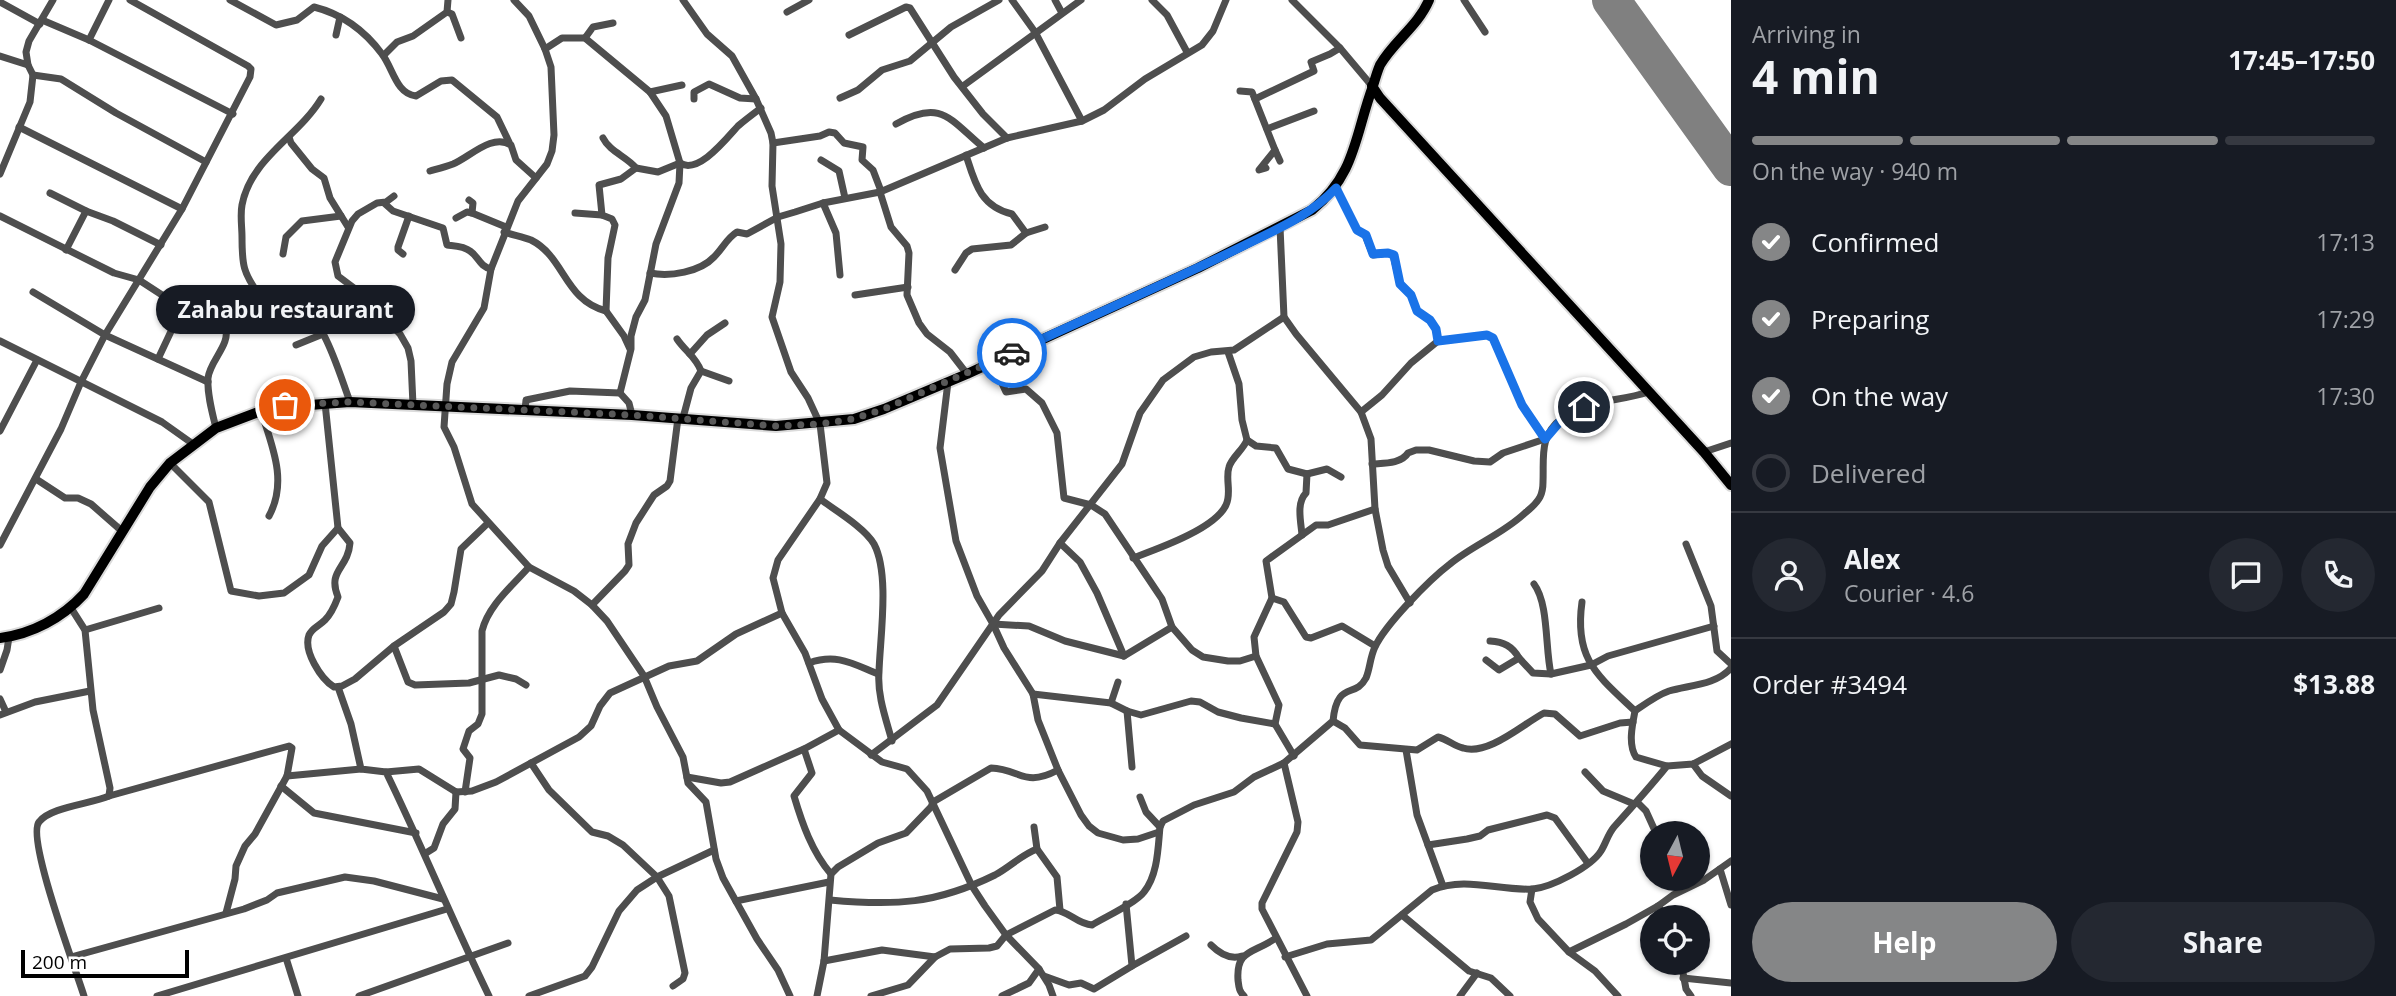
<!DOCTYPE html>
<meta charset="utf-8">
<style>
:root{--surface:#171b24;--page:#242831;--text:#f1f3f6;--muted:#9ea1a6;--line:#363941;--accent:#858687}
body{margin:0;font-family:"Open Sans",sans-serif;background:var(--page);color:var(--text);height:100vh;display:flex;flex-direction:column;font-size:26px;white-space:nowrap}
*{box-sizing:border-box;margin:0}
p{font-size:23px;color:var(--muted)}
.icon{flex:none;width:38px;height:38px;fill:none;stroke:currentColor;stroke-width:2;stroke-linecap:round;stroke-linejoin:round}
.map{position:relative;flex:1;overflow:hidden}
.side{display:flex;flex-direction:column;background:var(--surface);width:665px}
.side>*{flex:none}
.needle{width:46px;rotate:187deg}
.buttons{position:absolute;left:1640px;top:821px;display:grid;gap:14px}
.buttons a{display:grid;place-items:center;width:70px;height:70px;border-radius:50%;background:var(--surface);box-shadow:0 2px 5px #0004;font-size:35px}
.scale{position:absolute;left:21px;bottom:18px;width:168px;box-sizing:border-box;padding-left:7px;border:4px solid #000;border-top:0;font-size:19px;line-height:24px;white-space:nowrap;color:#000;-webkit-text-stroke:5px #fff;paint-order:stroke}
.pin{position:absolute;display:grid;place-items:center;width:60px;height:60px;color:#fff;margin:-30px;border:4px solid #fff;border-radius:50%;box-shadow:0 2px 7px #0007}
.courier{position:absolute;display:grid;place-items:center;width:70px;height:70px;margin:-35px;border:5px solid #1a73e8;border-radius:50%;background:#fff;color:#222;box-shadow:0 2px 9px #0007}
.bubble{position:absolute;height:49px;border-radius:24px;background:var(--surface);box-shadow:0 2px 5px #0004;font-size:23px;font-weight:700;line-height:49px;text-align:center}
.head em{font-style:normal;font-weight:700}
.head div{display:flex;flex-direction:column-reverse}
.head{display:flex;align-items:center;justify-content:space-between;height:119px;padding:0 21px}
h1{font-size:46px;font-weight:700;line-height:52px}
.bar{display:grid;grid-template-columns:repeat(4,1fr);gap:10px 7px;align-content:center;height:84px;padding:0 21px}
.bar i{height:9px;border-radius:5px;background:var(--line)}
.bar .active{background:var(--accent)}
.bar p{grid-column:span 4}
.line{display:flex;align-items:center;gap:18px;padding:0 21px;border-top:2px solid var(--line)}
.line div{flex:1}
.round{display:grid;place-items:center;flex:none;width:74px;height:74px;border-radius:37px;background:var(--page)}
ol{padding:0 21px;list-style:none}
li{display:flex;align-items:center;gap:21px;height:77px}
li p{margin-inline-start:auto}
li .icon{padding:7px;border-radius:50%;background:var(--accent);color:#fff;stroke-width:4}
li:last-child{color:var(--muted)}
li i{width:38px;height:38px;border:4px solid var(--line);border-radius:50%}
.action{display:flex;gap:14px;margin-top:auto;padding:14px 21px}
.action a{flex:1;height:80px;border-radius:42px;background:var(--accent);color:#fff;font-size:28px;font-weight:700;line-height:80px;text-align:center}
.action a+a{background:var(--page);color:var(--text)}
main{display:flex;flex:1;min-height:0}
.map>svg:first-child{display:block}
.lines{fill:none;stroke-linecap:round;stroke-linejoin:round}
.runway{stroke:#808080;stroke-width:38}
.primary-casing{stroke:#dbdbdb;stroke-width:14}
.street{stroke:#4e4e4e;stroke-width:7}
.primary{stroke:#000;stroke-width:10}
.done{stroke:#595959;stroke-width:7;stroke-dasharray:0 12.6}
.route{stroke:#1a73e8;stroke-width:9}
</style>
<main>
<div class="map">
<svg width="1731" height="996" viewBox="0 0 1731 996">
<rect width="100%" height="100%" fill="#fff"/>
<g class="lines">
<!-- runway -->
<polyline class="runway" points="1611,0 1731,167"/>
<!-- primary casing -->
<g class="primary-casing">
<g id="primary">
<polyline points="1372,86 1380,98 1704,452 1731,485"/>
<path d="M 0,638 C 32,634 62,618 84,594 L 150,487 L 170,463 L 216,428 L 269,408 L 350,402 L 632,415 L 776,426 L 854,419 L 884,409 L 967,374 L 1198,268 L 1312,210 C 1356,175 1355,134 1373,86 C 1375,79 1377,72 1380,65 C 1394,41 1418,26 1429,0"/>
</g>
</g>
<!-- street -->
<g class="street">
<path d="M 230,0 L 276,25 L 297,20 L 314,7 C 342,14 365,31 382,54 C 393,68 396,94 416,96 L 441,81 L 452,80 L 497,117 L 509,142"/>
<polyline points="514,0 529,16 545,49 551,67 554,135 552,151 547,164 518,201 491,269 484,308 452,362 447,384 444,427 454,447 472,504 529,567 574,591 592,605 607,621 644,676 657,707 683,757 688,783 706,802 716,859 723,878 757,939 778,970 790,996"/>
<polyline points="683,0 707,34 732,56 756,99 771,133 773,143 772,186 781,244 780,282 772,317 791,372 808,398 820,424 827,483 820,499 778,560 773,578 782,613 805,653 822,699 839,730 882,762 907,769 927,791 972,886 985,906 1006,935 1039,969 1049,985 1053,996"/>
<polyline points="1012,0 1035,32 1082,121"/>
<polyline points="1055,0 1062,13"/>
<polyline points="1152,0 1167,15 1187,52"/>
<polyline points="1292,0 1340,48 1372,86"/>
<polyline points="1464,0 1485,32"/>
<polyline points="0,2 40,24"/>
<polyline points="447,12 452,14 461,38"/>
<polyline points="787,12 809,0"/>
<polyline points="42,20 89,40 233,114"/>
<polyline points="336,35 340,17"/>
<polyline points="849,35 906,7 910,8 954,77 983,114 1007,138"/>
<polyline points="585,38 593,27 613,23"/>
<polyline points="89,40 109,0"/>
<polyline points="384,55 397,42 413,36 447,12 448,0"/>
<polyline points="0,56 28,65"/>
<polyline points="33,75 61,79 116,113 206,162"/>
<polyline points="963,86 1081,0"/>
<polyline points="1240,91 1252,92 1275,150"/>
<polyline points="650,92 682,85"/>
<polyline points="840,98 858,90 882,70 910,61 951,27 999,0"/>
<path d="M 321,99 C 298,137 251,158 242,205 C 240,215 242,227 242,237 C 242,265 243,273 260,296 L 273,298 L 291,295 C 325,320 336,364 350,402"/>
<polyline points="694,99 694,92 709,84 740,98 756,99"/>
<polyline points="1255,99 1314,71 1311,62 1330,54 1340,48"/>
<path d="M 896,124 C 942,98 950,120 984,148"/>
<polyline points="19,127 182,209"/>
<polyline points="1267,129 1314,111"/>
<polyline points="289,137 291,143 312,169 324,178 330,198 348,227"/>
<path d="M 603,138 C 610,152 626,156 636,168"/>
<polyline points="773,143 820,136 829,132 835,133 844,143 863,147 862,160 873,170 881,191"/>
<path d="M 966,155 C 975,183 980,206 1012,214 L 1026,233"/>
<polyline points="821,160 839,171 845,198"/>
<polyline points="1266,168 1259,170 1275,150 1280,161"/>
<path d="M 430,171 C 437,169 445,167 453,164 C 470,157 492,133 511,145 L 516,160 L 536,178"/>
<polyline points="0,174 30,102 33,75 28,65 26,52 29,41 53,0"/>
<polyline points="1336,188 1357,230 1365,235 1373,255 1388,253 1393,255 1400,284 1411,295 1417,311 1430,320 1436,329 1438,341"/>
<polyline points="880,192 891,227 907,246 909,253 907,295 919,323 927,334 950,352 967,374"/>
<polyline points="50,193 86,211"/>
<polyline points="394,196 386,202 377,203 358,214 352,221 335,262 338,276 362,294 400,334 408,348 411,361 413,405"/>
<polyline points="469,200 473,203 472,213"/>
<path d="M 384,203 L 393,211 L 443,228 L 447,245 C 455,246 464,246 470,251 C 479,257 479,266 491,269"/>
<polyline points="823,203 836,233 840,275"/>
<polyline points="575,213 602,215"/>
<path d="M 0,216 L 114,273 L 139,280 L 182,308 L 225,326 C 232,344 210,360 208,378 C 207,394 212,412 216,428"/>
<polyline points="456,218 467,212 472,213 506,227"/>
<polyline points="1280,227 1284,317 1296,334 1361,412 1371,439 1375,509 1383,550 1388,566 1410,603"/>
<path d="M 504,232 C 513,235 523,237 531,240 C 565,257 564,300 606,311"/>
<polyline points="66,250 86,211 113,221 161,245"/>
<polyline points="283,254 286,237 302,221 341,216"/>
<polyline points="403,254 398,250 398,247 409,216"/>
<polyline points="955,270 966,253 972,249 1011,245 1026,233 1045,227"/>
<path d="M 650,273 C 670,277 700,272 714,257 C 723,248 727,238 737,232 L 747,234 L 778,217 L 795,212 L 823,203 L 880,192 L 1007,138 L 1082,121 L 1104,110 L 1145,79 L 1202,45 L 1213,31 L 1226,0"/>
<polyline points="33,292 105,335 208,382"/>
<polyline points="855,295 908,287"/>
<polyline points="317,321 331,311"/>
<polyline points="394,328 407,308"/>
<path d="M 677,339 C 685,351 696,357 701,371"/>
<polyline points="0,341 162,422 193,444"/>
<polyline points="296,345 323,334"/>
<path d="M 630,349 L 624,336 L 606,311 L 608,258 L 615,225 L 612,219 L 602,215 L 599,185 L 621,179 L 636,168 L 658,172 L 680,163 C 698,175 726,139 738,126 C 745,120 753,114 761,108"/>
<polyline points="690,354 707,335 725,323"/>
<polyline points="158,359 182,308"/>
<polyline points="992,362 1006,392 1026,389 1042,403 1057,433 1064,498 1091,505 1105,514 1162,599 1172,627 1192,650 1203,657 1228,661 1240,661 1256,656"/>
<polyline points="948,382 940,448 956,541 977,596 993,624 1004,648 1033,694 1038,720 1058,770 1081,815 1089,826 1098,833 1123,840 1138,839 1159,832"/>
<polyline points="620,393 629,403 632,415"/>
<path d="M 325,403 L 338,528 L 350,543 C 348,569 327,570 338,597 C 335,605 331,614 325,620 C 319,626 312,628 309,635 C 303,651 321,679 334,687 L 342,686 L 355,679 L 394,646 L 444,612 L 451,604 L 454,592 L 461,549 L 488,523"/>
<polyline points="525,410 526,400 570,391 620,393 631,349 631,336 636,317 645,300 656,244 679,183 680,163 666,116 650,92 585,38 562,38 545,49"/>
<path d="M 261,411 C 272,446 288,481 269,516"/>
<path d="M 1361,412 L 1382,395 L 1411,363 L 1438,341 L 1487,335 L 1493,338 L 1522,405 L 1545,439 L 1503,453 L 1490,462 L 1474,461 L 1429,450 L 1416,450 L 1408,453 C 1401,464 1384,463 1372,464"/>
<polyline points="683,418 691,388 701,371 729,381"/>
<polyline points="0,431 37,360"/>
<polyline points="1247,440 1256,446 1276,448 1288,469 1307,474 1327,469 1341,477"/>
<polyline points="1704,452 1731,443"/>
<polyline points="170,463 209,502 231,591 259,596 284,593 309,575 322,546 338,528"/>
<polyline points="36,479 65,498 78,498 91,504 123,532"/>
<path d="M 820,499 C 835,510 865,528 874,544 C 890,574 880,638 879,672 C 877,695 886,719 892,741"/>
<path d="M 1302,535 C 1301,522 1296,503 1306,493 L 1307,474"/>
<polyline points="1060,543 1080,562 1097,593 1124,656"/>
<polyline points="1686,544 1711,606 1717,651 1731,664"/>
<polyline points="0,545 61,429 81,382 105,335 182,209 250,77 251,69 248,66 130,0"/>
<path d="M 1133,558 C 1157,549 1215,529 1226,505 C 1232,493 1225,479 1229,467 C 1232,457 1243,450 1247,440 L 1242,420 L 1239,384 L 1228,352"/>
<path d="M 1534,584 C 1549,604 1545,649 1551,674"/>
<polyline points="1272,598 1284,602 1306,637 1311,638 1342,626 1375,646"/>
<path d="M 1582,602 C 1574,659 1597,675 1635,711"/>
<polyline points="592,605 625,571 629,565 628,544 636,523 654,495 667,486 670,481 678,418"/>
<path d="M 71,608 L 85,630 L 93,710 L 110,788 L 109,796 C 91,804 50,807 39,822 C 26,838 76,970 84,996"/>
<polyline points="993,624 1029,626 1065,641 1124,656 1172,627"/>
<polyline points="85,630 159,608"/>
<path d="M 1490,641 C 1504,642 1512,646 1519,658"/>
<polyline points="394,646 408,682 415,685 469,683 499,675 516,679 526,685"/>
<polyline points="1486,660 1499,670 1519,658 1533,673 1551,674 1591,665 1608,656 1714,626"/>
<path d="M 809,663 C 837,653 853,664 878,674"/>
<polyline points="0,670 7,650 9,637"/>
<path d="M 338,687 L 351,724 L 361,769 L 386,772 C 422,846 453,922 489,996"/>
<polyline points="1033,694 1111,703 1127,711 1141,715 1191,701 1200,702 1218,712 1241,718 1275,724"/>
<polyline points="0,699 6,712"/>
<polyline points="1111,703 1118,682"/>
<polyline points="1127,711 1132,767"/>
<polyline points="0,715 35,702 90,691"/>
<path d="M 1333,721 L 1345,728 L 1360,745 L 1417,750 L 1438,737 C 1447,739 1454,746 1463,748 C 1488,756 1523,724 1544,713 L 1555,714 L 1580,736 L 1620,723 L 1633,722"/>
<path d="M 804,749 L 812,773 L 794,796 C 802,823 812,852 831,874"/>
<polyline points="1406,750 1417,815 1443,886"/>
<polyline points="871,755 937,705 999,615 1042,571 1060,543 1122,464 1140,413 1163,380 1194,357 1211,352 1234,350 1284,317"/>
<polyline points="1294,756 1275,724 1279,705 1256,656 1254,637 1272,598 1266,561 1316,525 1328,525 1375,509"/>
<polyline points="531,763 549,790 592,832 608,836 623,845 657,877 669,896 685,973 683,979 673,986"/>
<polyline points="1284,763 1298,822 1297,832 1262,903 1262,909 1307,996"/>
<polyline points="1693,764 1702,776 1731,796"/>
<path d="M 1667,766 L 1636,757 C 1628,745 1632,726 1635,711 C 1645,704 1657,695 1669,691 C 1690,685 1716,685 1731,668"/>
<polyline points="386,772 419,769 456,792 472,791 496,782 579,737 591,726 600,706 610,693 669,666 697,661 736,634 782,613"/>
<polyline points="1585,772 1603,791 1634,804"/>
<polyline points="287,776 361,769"/>
<polyline points="687,777 721,783 730,782 804,749 839,730"/>
<polyline points="281,786 314,813 416,833"/>
<path d="M 465,792 L 470,758 L 463,749 L 469,731 L 478,724 L 482,714 L 482,631 C 488,606 512,586 529,567"/>
<polyline points="109,796 289,746 292,748 287,776 255,834 245,846 236,866 235,879 226,913"/>
<polyline points="1140,797 1146,812 1160,827"/>
<polyline points="1637,802 1646,811 1656,833"/>
<polyline points="1034,827 1037,849 1057,877 1060,910"/>
<polyline points="1428,845 1467,839 1480,836 1488,830 1547,815 1555,818 1587,862"/>
<polyline points="426,853 434,848 443,824 455,809 456,792"/>
<polyline points="1720,869 1731,905"/>
<polyline points="1532,889 1530,902 1538,919 1569,952 1595,971 1618,996"/>
<path d="M 830,900 C 895,906 936,904 995,875 C 1010,867 1021,855 1037,849"/>
<polyline points="736,901 829,882"/>
<polyline points="1658,906 1666,917"/>
<polyline points="1402,915 1469,971 1491,978 1510,996"/>
<path d="M 1211,945 C 1220,954 1230,960 1242,956"/>
<polyline points="1569,952 1626,924 1658,906 1673,895 1704,880 1731,861"/>
<polyline points="71,957 244,909 267,900 277,893 345,877 374,881 443,899"/>
<path d="M 1285,957 L 1327,944 L 1371,940 L 1432,890 C 1466,876 1498,891 1533,889 C 1552,887 1591,867 1601,851 C 1606,843 1608,834 1614,827 C 1632,807 1650,787 1667,766 L 1693,764 L 1731,744"/>
<polyline points="286,958 298,996"/>
<path d="M 824,961 L 882,950 L 935,957 L 950,949 L 989,948 L 997,946 L 1006,935 L 1055,910 C 1069,911 1077,924 1092,925 C 1105,917 1136,903 1144,892 C 1158,875 1158,847 1160,827 L 1163,821 L 1194,805 L 1234,792 L 1254,777 L 1284,763 L 1333,721 C 1337,680 1355,699 1366,678 C 1370,669 1370,657 1375,647 C 1385,625 1429,580 1450,564 C 1473,545 1503,534 1525,513 C 1530,509 1537,503 1540,497 C 1542,493 1543,487 1543,482 C 1544,456 1539,436 1562,418 C 1587,399 1620,402 1648,392"/>
<polyline points="1681,962 1686,989 1691,996"/>
<polyline points="1132,966 1186,936"/>
<polyline points="1044,976 1069,985 1081,983 1094,989 1132,966 1126,904"/>
<polyline points="1683,978 1731,983"/>
<polyline points="157,996 447,909"/>
<polyline points="359,996 508,943"/>
<polyline points="529,996 585,976 592,967 619,911 637,890 657,877 714,850"/>
<path d="M 817,996 L 824,961 L 831,874 L 838,867 L 878,843 L 906,833 L 931,807 L 933,802 L 991,768 C 1021,769 1024,788 1058,770"/>
<polyline points="871,996 908,985 935,957"/>
<polyline points="1002,996 1029,983 1039,969"/>
<path d="M 1244,996 C 1239,991 1239,988 1238,980 C 1236,949 1253,954 1276,938"/>
<polyline points="1460,996 1477,973"/>
</g>
<!-- primary -->
<use href="#primary" class="primary"/>
</g>
<g class="lines">
<!-- done -->
<polyline class="done" points="285,405 350,402 632,415 776,426 820,424 853,419 884,409 1012,353"/>
<!-- route -->
<path class="route" d="M 1012,353 C 1088,317 1166,284 1241,247 C 1275,230 1310,216 1336,188 L 1357,230 L 1366,235 L 1373,254 L 1388,253 L 1394,255 L 1400,284 L 1411,295 L 1417,311 L 1430,320 L 1436,329 L 1438,341 L 1487,335 L 1493,338 L 1522,405 L 1545,439 L 1563,418 L 1584,407"/>
</g>
</svg>
<div class="buttons">
<a><svg class="needle" viewBox="-14 -14 28 28"><path d="M0-13l5 13h-10z" fill="#e53935"/><path d="M0 13l5-13h-10z" fill="#9ea1a6"/></svg></a>
<a><svg class="icon" aria-label="locate" viewBox="0 0 24 24"><circle cx="12" cy="12" r="6"/><path d="M12 2v4M12 18v4M2 12h4M18 12h4"/></svg></a>
</div>
<div class="scale">200 m</div>
<div class="pin" style="left:285px;top:405px;background:#ea580c"><svg class="icon" aria-label="bag" viewBox="0 0 24 24"><path d="M5 8h14l-1 12H6zM9 8a3 3 0 0 1 6 0"/></svg></div>
<div class="pin" style="left:1584px;top:407px;background:#1f2937"><svg class="icon" aria-label="home" viewBox="0 0 24 24"><path d="M3 11l9-7 9 7M6 9v11h12V9"/></svg></div>
<div class="courier" style="left:1012px;top:353px"><svg class="icon" aria-label="car" viewBox="0 0 24 24"><path d="M5 17H2v-5l4-1 3-4h7l3 4 3 1v5h-3M9 17h6M6 11h13"/><circle cx="7" cy="17" r="2"/><circle cx="17" cy="17" r="2"/></svg></div>
<div class="bubble" style="left:156px;top:285px;width:259px">Zahabu restaurant</div>
</div>
<section class="side">
<div class="head"><div><h1>4 min</h1><p>Arriving in</p></div><em>17:45–17:50</em></div>
<div class="bar"><i class="active"></i><i class="active"></i><i class="active"></i><i></i><p>On the way · 940 m</p></div>
<ol>
<li><svg class="icon" aria-label="check" viewBox="0 0 24 24"><path d="M5 12l5 5 9-10"/></svg>Confirmed<p>17:13</p></li>
<li><svg class="icon" aria-label="check" viewBox="0 0 24 24"><path d="M5 12l5 5 9-10"/></svg>Preparing<p>17:29</p></li>
<li><svg class="icon" aria-label="check" viewBox="0 0 24 24"><path d="M5 12l5 5 9-10"/></svg>On the way<p>17:30</p></li>
<li><i></i>Delivered</li>
</ol>
<div class="line" style="height:126px"><a class="round"><svg class="icon" aria-label="person" viewBox="0 0 24 24"><circle cx="12" cy="8" r="4"/><path d="M4 21q1-7 8-7t8 7"/></svg></a><div><b>Alex</b><p>Courier · 4.6</p></div><a class="round"><svg class="icon" aria-label="chat" viewBox="0 0 24 24"><path d="M4 5h16v11H9l-5 4z"/></svg></a><a class="round"><svg class="icon" aria-label="phone" viewBox="0 0 24 24"><path d="M5 4h4l2 5-3 2q2 4 5 5l2-3 5 2v4C11 20 4 13 5 4z"/></svg></a></div>
<div class="line" style="height:91px"><div>Order #3494</div><b>$13.88</b></div>
<div class="action"><a>Help</a><a>Share</a></div>
</section>
</main>
